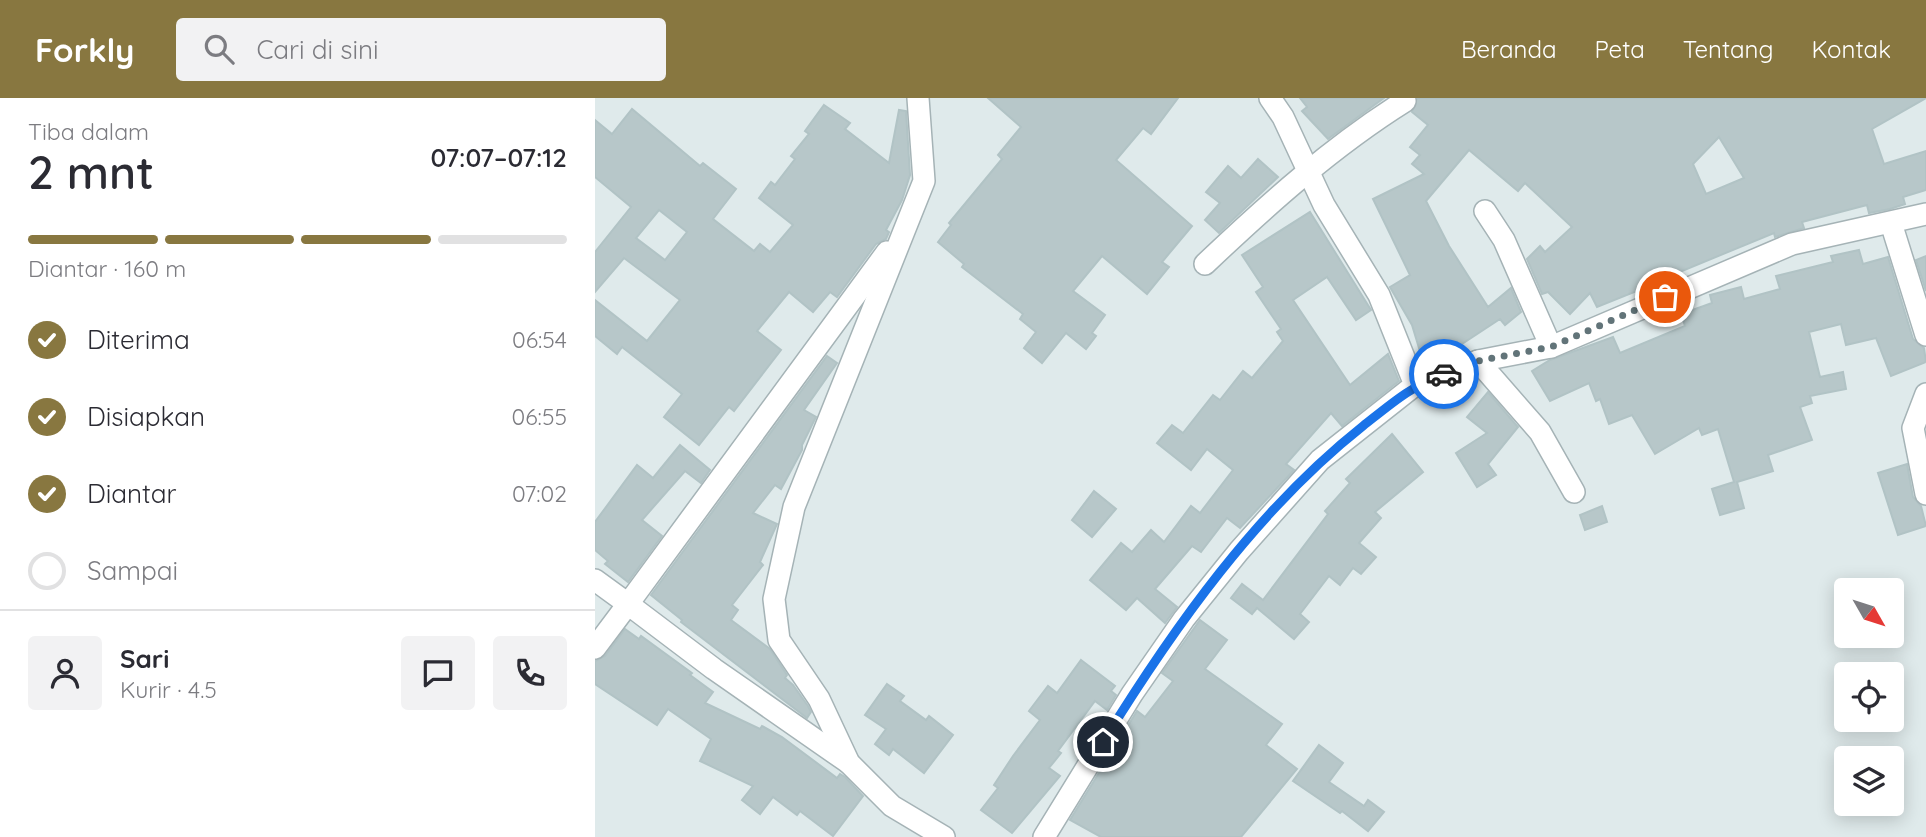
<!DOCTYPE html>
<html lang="id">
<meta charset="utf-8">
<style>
:root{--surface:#fff;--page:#f2f2f3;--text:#2b2b33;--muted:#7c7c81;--line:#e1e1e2;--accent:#887740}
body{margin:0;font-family:Quicksand,sans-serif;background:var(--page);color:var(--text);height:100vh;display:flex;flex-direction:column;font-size:26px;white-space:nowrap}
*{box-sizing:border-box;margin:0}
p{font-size:23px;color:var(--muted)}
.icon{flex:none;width:38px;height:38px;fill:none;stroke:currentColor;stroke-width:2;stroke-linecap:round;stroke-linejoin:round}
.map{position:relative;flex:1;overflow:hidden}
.panel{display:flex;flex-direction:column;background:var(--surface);width:595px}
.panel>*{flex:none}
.needle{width:46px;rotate:129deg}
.tools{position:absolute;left:1239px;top:480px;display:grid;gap:14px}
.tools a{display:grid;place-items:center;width:70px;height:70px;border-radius:7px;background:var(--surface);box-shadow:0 4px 18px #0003;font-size:35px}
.pin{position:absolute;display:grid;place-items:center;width:60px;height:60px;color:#fff;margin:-30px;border:4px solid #fff;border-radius:50%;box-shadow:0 2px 7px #0007}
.courier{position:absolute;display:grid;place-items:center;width:70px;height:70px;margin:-35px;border:5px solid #1a73e8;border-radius:50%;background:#fff;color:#222;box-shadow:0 2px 9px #0007}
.headline em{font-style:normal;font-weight:600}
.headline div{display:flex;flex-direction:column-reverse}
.headline{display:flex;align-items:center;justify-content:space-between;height:119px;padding:0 28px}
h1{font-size:46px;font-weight:600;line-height:52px}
.bar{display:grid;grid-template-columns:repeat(4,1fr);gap:10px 7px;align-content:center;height:84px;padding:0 28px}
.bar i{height:9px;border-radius:5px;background:var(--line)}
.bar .active{background:var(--accent)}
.bar p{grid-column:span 4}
.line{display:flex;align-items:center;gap:18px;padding:0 28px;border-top:2px solid var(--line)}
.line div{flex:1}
.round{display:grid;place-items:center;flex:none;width:74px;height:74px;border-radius:7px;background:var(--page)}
ol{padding:0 28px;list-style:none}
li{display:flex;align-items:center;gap:21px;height:77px}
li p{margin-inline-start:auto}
li .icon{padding:7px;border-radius:50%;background:var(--accent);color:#fff;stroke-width:4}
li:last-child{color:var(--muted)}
li i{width:38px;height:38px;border:4px solid var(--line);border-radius:50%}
header{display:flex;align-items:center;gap:42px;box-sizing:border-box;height:98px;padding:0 35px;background:var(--accent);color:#fff}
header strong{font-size:33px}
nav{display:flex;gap:38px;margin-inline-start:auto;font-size:24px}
.search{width:490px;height:63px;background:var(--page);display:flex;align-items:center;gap:18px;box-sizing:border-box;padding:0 24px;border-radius:7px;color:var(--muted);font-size:26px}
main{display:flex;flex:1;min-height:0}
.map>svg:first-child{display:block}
.building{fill:#b7c7c9;stroke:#b1c3c5;stroke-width:2;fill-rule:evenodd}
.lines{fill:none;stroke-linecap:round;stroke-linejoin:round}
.minor-casing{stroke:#a5b3b6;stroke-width:24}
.minor{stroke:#fff;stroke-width:21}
.done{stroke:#627479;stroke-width:7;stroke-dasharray:0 12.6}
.route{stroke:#1a73e8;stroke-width:9}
</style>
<header>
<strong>Forkly</strong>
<div class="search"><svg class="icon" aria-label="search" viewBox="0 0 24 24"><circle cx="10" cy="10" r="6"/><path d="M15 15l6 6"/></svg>Cari di sini</div>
<nav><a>Beranda</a><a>Peta</a><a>Tentang</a><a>Kontak</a></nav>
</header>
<main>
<section class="panel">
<div class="headline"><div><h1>2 mnt</h1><p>Tiba dalam</p></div><em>07:07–07:12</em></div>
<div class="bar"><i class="active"></i><i class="active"></i><i class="active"></i><i></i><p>Diantar · 160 m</p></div>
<ol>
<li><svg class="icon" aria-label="check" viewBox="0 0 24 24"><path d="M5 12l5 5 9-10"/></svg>Diterima<p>06:54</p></li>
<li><svg class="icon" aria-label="check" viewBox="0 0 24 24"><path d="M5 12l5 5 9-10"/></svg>Disiapkan<p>06:55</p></li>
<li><svg class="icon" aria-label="check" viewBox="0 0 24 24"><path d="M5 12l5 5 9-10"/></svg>Diantar<p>07:02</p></li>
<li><i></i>Sampai</li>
</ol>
<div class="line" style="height:126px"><a class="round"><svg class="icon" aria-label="person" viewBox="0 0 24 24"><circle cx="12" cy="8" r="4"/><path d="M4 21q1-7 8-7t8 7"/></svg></a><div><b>Sari</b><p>Kurir · 4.5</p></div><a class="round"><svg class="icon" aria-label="chat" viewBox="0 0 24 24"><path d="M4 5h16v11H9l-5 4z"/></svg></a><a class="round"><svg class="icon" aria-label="phone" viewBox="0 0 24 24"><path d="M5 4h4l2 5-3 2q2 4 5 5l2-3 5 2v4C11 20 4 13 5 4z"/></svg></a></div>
</section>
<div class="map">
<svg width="1331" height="739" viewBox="0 0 1331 739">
<rect width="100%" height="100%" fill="#dfeaeb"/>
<!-- building -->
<g class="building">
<polygon points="393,0 583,0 556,36 548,30 521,62 597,128 567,164 574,169 552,196 507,158 478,193 510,217 497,235 501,238 491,251 471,235 447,265 429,250 441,234 425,221 428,216 367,169 369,166 343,144 356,127 354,125 407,61 403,57 426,29"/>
<polygon points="705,0 789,0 733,41 707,13 712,9"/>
<path d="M 822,0 L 1331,0 L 1277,31 L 1289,66 L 1331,53 L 1331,92 L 1308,99 L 1310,106 L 1295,111 L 1274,115 L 1272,107 L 1207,124 L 1209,130 L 1180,139 L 1179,135 L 1070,180 L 1072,184 L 1046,196 L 1044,192 L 1002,209 L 995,195 L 975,216 L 953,194 L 947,196 L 932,161 L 945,148 L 950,154 L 977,129 L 930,85 L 923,93 L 874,52 L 831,103 L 854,148 L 893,209 L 916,190 L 926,214 L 910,227 L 905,221 L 850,257 L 848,254 L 827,260 L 817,227 L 795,189 L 815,177 L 778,101 L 829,76 L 817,66 L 825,57 L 815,49 L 833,27 L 817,14 ZM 1124,39 L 1149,80 L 1111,96 L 1098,66 Z"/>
<path d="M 229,7 L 255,25 L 250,31 L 294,65 L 304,12 L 311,13 L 315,77 L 307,102 L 291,132 L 294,134 L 291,141 L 281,146 L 242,199 L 235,194 L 218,214 L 194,194 L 162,233 L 186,252 L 139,313 L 134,309 L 104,347 L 69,319 L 87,296 L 27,249 L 22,256 L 0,238 L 0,202 L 52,243 L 85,202 L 29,160 L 0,194 L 0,154 L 36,109 L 0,79 L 0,22 L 17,36 L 37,11 L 105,68 L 108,65 L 141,91 L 118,121 L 159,153 L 165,146 L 175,154 L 198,127 L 164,100 L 176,84 L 180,87 L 200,61 L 196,58 L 214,36 L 210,33 ZM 64,112 L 92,134 L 70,162 L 41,140 Z"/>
<polygon points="663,61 683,79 624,135 610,122 625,105 611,94 633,68 646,80"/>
<polygon points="715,114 776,212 761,222 732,179 698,202 755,287 793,256 804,283 747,328 736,315 691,366 699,372 645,430 632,420 606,454 597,448 560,491 582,509 570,525 542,500 531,512 495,482 526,445 537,454 556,432 569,444 596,408 605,415 638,372 612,351 596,372 562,345 577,327 588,335 618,297 625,302 648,273 657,280 688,243 682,234 686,231 661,194 668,189 647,157"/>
<polygon points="1264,152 1268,166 1293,159 1318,241 1329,250 1331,264 1296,278 1281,240 1251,247 1246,226 1214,234 1225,279 1248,274 1251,291 1215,298 1217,305 1205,309 1217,342 1173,357 1178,373 1142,384 1149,410 1125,417 1117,391 1139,384 1123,331 1107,337 1104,330 1060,356 1037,317 1014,326 1005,301 1001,303 994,285 955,303 937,273 955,262 1018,239 1025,255 1090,228 1086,216 1117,205 1115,197 1146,189 1149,201 1185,191 1181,178 1238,164 1236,158"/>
<polygon points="1331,158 1331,193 1321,162"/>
<polygon points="232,258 242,265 209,312 221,319 207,347 207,352 186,391 180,387 158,415 182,426 165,464 168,467 137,507 143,512 136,522 175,551 192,577 190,580 198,587 213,608 216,614 212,620 86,524 87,522 56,497"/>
<polygon points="893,294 923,329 893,366 901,377 882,389 861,355 892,335 872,319"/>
<polygon points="797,336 828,374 780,414 786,420 764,445 781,459 766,476 758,470 745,487 734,478 705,516 714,524 699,541 662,510 657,516 636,500 647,486 668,502 733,416 730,413 755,385 751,381"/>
<polygon points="85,347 115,372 106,385 90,373 47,422 67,438 33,484 10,466 13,463 0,452 0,424 42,367 58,380"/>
<polygon points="1312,366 1318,399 1326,408 1331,428 1303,437 1283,375"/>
<polygon points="499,393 521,411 497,439 477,422"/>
<polygon points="1007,408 1012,424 990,432 985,417"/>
<polygon points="605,522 632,542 610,571 687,626 671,647 702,671 646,739 506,739 475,722 542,613 550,619 578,583 567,575"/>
<polygon points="30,531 44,541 46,538 97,575 95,577 118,594 110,605 165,631 167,628 187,639 242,680 245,676 250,679 268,698 238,738 205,713 202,717 178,699 165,716 147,702 158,688 105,663 116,641 73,611 62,627 0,586 0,563 10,558"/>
<polygon points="486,562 520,588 516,593 521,597 512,612 500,603 463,653 466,655 454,670 465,678 417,735 386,712 403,690 399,687 418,658 445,622 434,613 453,588 462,595"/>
<polygon points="292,586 309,598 305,603 331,622 334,618 358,637 329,675 298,651 294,657 280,646 291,631 270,617"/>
<polygon points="724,647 748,665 734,684 769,708 773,702 789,714 773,733 747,713 745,715 698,683"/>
</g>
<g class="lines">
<!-- minor casing -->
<g class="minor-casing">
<g id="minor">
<polyline points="323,0 329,83 199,409 179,501 184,542 224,601 254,665 297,708 349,739"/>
<polyline points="890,113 909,142 956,249"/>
<polyline points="1296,125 1331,237"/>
<path d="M 610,166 C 672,107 738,48 810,3"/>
<polyline points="883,263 945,334 979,394"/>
<polyline points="820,287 883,263 956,249 1197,146 1331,116"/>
<polyline points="1331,296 1318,330 1331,396"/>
<polyline points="0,482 33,506 292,154"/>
<polyline points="0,550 33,506 119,571 254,665"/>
<polyline points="449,739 537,596 589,521 644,453 725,362 820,287 784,197 729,107 688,19 675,0"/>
</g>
</g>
<!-- minor -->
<use href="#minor" class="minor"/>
</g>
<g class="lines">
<!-- done -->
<polyline class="done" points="849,276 883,263 956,249 1070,199"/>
<!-- route -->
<path class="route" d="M 508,644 C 579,529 662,412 768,328 C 796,306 816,288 849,276"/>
</g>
</svg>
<div class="tools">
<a><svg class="needle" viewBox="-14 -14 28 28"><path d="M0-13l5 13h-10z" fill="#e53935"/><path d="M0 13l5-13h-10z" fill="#7c7c81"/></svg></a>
<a><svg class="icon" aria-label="locate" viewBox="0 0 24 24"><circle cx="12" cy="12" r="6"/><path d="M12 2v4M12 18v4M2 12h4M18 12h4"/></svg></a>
<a><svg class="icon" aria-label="layers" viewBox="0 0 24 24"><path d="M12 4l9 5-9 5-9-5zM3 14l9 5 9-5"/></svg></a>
</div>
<div class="pin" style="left:1070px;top:199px;background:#ea580c"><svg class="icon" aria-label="bag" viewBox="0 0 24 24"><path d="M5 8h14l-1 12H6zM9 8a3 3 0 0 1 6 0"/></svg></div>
<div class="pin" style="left:508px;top:644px;background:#1f2937"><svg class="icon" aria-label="home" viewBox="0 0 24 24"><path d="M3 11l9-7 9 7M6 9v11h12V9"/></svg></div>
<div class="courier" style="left:849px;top:276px"><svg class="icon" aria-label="car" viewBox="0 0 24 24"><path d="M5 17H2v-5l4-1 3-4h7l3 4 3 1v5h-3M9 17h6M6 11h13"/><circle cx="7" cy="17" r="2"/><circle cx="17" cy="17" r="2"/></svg></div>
</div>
</main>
